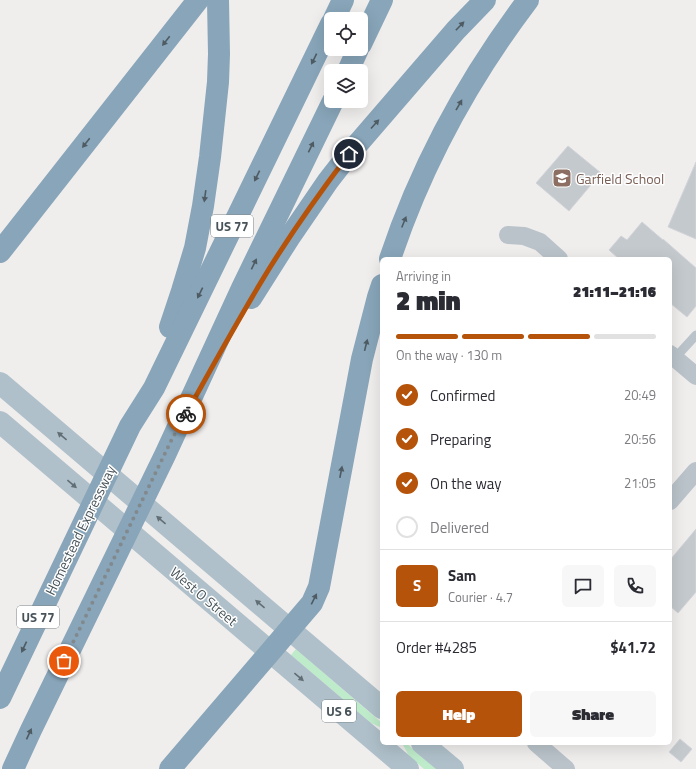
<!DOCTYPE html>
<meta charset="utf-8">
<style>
:root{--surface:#fff;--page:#f7f7f7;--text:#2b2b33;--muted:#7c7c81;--line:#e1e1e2;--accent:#b45309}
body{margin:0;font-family:"Titillium Web",sans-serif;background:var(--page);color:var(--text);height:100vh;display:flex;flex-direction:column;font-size:15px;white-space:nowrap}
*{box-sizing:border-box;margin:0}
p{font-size:13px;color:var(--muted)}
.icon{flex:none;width:22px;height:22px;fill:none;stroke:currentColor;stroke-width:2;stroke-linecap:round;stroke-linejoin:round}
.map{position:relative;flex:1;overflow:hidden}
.panel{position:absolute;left:380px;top:257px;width:292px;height:488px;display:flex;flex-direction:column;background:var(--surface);border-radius:6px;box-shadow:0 4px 16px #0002}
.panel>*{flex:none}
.fabs{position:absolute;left:324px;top:12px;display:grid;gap:8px}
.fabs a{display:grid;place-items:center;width:44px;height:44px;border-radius:6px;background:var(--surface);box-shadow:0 4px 16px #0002;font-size:20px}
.pin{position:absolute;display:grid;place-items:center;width:34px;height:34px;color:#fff;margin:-17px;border:2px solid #fff;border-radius:50%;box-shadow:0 1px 4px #0007}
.courier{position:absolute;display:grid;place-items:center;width:40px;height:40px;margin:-20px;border:3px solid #b45309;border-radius:50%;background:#fff;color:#222;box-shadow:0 1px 5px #0007}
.head em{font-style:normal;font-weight:800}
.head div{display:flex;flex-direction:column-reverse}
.head{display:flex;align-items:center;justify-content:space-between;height:68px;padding:0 16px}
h1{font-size:26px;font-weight:800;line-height:30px}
.bar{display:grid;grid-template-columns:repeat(4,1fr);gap:6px 4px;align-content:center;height:48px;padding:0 16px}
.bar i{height:5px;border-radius:3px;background:var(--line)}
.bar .selected{background:var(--accent)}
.bar p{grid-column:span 4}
.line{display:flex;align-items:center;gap:10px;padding:0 16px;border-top:1px solid var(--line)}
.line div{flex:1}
.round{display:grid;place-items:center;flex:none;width:42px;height:42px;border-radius:6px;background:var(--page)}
ol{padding:0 16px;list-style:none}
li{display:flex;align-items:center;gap:12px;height:44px}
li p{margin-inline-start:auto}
li .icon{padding:4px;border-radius:50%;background:var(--accent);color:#fff;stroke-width:4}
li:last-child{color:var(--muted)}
li i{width:22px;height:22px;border:2px solid var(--line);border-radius:50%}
.cta{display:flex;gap:8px;margin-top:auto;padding:8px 16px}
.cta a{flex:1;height:46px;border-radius:6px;background:var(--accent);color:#fff;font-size:16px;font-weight:800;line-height:46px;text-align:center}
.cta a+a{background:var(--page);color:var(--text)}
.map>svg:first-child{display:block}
.green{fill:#beebca}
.building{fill:#c4c9cd;stroke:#d1d4d8}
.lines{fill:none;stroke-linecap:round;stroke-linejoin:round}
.lane{stroke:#b9c3c9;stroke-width:9}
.street{stroke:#b9c3c9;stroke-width:18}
.primary{stroke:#afc0ca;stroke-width:22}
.highway{stroke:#88a5b9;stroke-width:22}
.oneway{fill:#4e5b63}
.oneway2{fill:#616e75}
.done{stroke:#82898d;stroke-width:4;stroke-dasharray:0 7.2}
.route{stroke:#b45309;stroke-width:5}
.labels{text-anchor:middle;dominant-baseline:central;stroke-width:3;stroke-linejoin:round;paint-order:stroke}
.shield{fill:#fff;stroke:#7e878b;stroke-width:1}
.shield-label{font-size:13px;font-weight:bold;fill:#475359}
.education-label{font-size:14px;fill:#785e54;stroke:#fff;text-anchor:start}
.street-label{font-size:14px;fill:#475359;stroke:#fff}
</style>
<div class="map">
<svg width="696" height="769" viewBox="0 0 696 769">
<rect width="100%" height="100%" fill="#f0eded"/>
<!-- green -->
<g class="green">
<polygon points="296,649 382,723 382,728 371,723 291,655"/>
<polygon points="402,743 406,743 436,769 424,769 409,756"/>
</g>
<!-- building -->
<g class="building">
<polygon points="568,146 601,173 569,211 536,183"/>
<polygon points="696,162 696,239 668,227"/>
<polygon points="642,222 663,240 663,239 696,268 696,306 687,317 670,303 670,259 619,259 609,250 621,236 627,240"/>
<polygon points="696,529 696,592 678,613 670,606 670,560"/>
<polygon points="680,739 692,749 681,762 669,752"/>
</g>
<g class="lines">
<!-- lane -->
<polyline class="lane" points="675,358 696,335"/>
<!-- street -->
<g class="street">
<polyline points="508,235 524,236 540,242 559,259"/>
<polyline points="670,354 696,376"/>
<polyline points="670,501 696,471"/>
<polyline points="536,743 566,769"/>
</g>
<!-- primary -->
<g class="primary">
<polyline points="0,383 382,708"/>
<polyline points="0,422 408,769"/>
<polyline points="422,743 453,769"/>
</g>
<!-- highway -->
<g class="highway">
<polyline points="334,19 343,0"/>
<polyline points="361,44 382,0"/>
<polyline points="348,71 358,49"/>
<polyline points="0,252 198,0"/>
<path d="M 390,259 C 421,166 469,78 528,0"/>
<polyline points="251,298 289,238 328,181 349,154 456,30 485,0"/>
<polyline points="170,327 182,291 195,248 203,206 210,157 218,82 219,54 218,0"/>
<polyline points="0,698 130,426 154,388 331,24"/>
<polyline points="13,769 31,730 165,455 242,288 333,101"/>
<polyline points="170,769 312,603 319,587 362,359 378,297 382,285"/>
</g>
</g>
<!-- one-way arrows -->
<defs><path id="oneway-solid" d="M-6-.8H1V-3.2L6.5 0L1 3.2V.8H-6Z"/></defs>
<g class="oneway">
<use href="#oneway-solid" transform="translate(460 26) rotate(-46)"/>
<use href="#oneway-solid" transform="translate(166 41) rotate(128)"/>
<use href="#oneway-solid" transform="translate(314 59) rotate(116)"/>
<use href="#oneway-solid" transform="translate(459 105) rotate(-60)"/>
<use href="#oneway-solid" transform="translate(375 124) rotate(-48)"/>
<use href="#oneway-solid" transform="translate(86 143) rotate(128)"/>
<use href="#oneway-solid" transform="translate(311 147) rotate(-64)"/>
<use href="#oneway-solid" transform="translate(257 176) rotate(116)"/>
<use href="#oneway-solid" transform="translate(205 196) rotate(98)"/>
<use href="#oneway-solid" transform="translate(404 222) rotate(-68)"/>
<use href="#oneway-solid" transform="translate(254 264) rotate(-64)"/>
<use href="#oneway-solid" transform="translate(200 293) rotate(116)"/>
<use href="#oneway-solid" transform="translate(366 345) rotate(-76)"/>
<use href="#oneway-solid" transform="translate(341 472) rotate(-79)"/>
<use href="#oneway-solid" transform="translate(314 599) rotate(-63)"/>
<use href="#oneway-solid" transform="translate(24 647) rotate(115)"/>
<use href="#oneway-solid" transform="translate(29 734) rotate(-65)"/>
</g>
<g class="oneway2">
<use href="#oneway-solid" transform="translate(62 436) rotate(-140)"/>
<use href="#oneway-solid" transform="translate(72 484) rotate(40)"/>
<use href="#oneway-solid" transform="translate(161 520) rotate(-140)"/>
<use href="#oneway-solid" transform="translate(260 604) rotate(-140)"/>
<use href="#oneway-solid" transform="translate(299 677) rotate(40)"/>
</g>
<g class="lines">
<!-- done -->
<polyline class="done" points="64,661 172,439 186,414"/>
<!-- route -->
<path class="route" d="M 186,414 C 213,365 240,316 269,269 C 294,229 321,191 349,154"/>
</g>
<!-- icons -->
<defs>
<g id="school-square" transform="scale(1)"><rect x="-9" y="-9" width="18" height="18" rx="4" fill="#8d6e63" stroke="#fff"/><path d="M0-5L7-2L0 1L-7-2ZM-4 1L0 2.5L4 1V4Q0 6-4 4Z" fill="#fff"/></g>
</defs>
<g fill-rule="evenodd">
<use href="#school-square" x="562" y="178"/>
</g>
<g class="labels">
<!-- shield labels -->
<g class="shield">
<rect x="211" y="215" width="42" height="22" rx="3"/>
<rect x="17" y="606" width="42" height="22" rx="3"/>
<rect x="322" y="700" width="34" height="22" rx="3"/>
</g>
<g class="shield-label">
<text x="232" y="226">US 77</text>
<text x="38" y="617">US 77</text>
<text x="339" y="711">US 6</text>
</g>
<!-- education labels -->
<g class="education-label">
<text x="576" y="178">Garfield School</text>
</g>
<!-- street labels -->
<g class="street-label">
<text transform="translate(80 530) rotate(-64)">Homestead Expressway</text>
<text transform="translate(204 596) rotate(40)">West O Street</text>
</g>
</g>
</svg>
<div class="fabs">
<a><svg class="icon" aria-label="locate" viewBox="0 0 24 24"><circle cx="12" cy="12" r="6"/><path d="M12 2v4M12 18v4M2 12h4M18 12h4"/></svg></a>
<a><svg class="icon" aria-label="layers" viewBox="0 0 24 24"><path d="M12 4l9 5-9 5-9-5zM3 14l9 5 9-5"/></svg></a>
</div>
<div class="pin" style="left:64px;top:661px;background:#ea580c"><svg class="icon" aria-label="bag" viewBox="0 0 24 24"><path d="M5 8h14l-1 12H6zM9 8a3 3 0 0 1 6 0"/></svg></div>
<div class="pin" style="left:349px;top:154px;background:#1f2937"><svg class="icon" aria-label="home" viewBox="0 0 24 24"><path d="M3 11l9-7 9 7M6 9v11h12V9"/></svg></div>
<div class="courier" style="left:186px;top:414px"><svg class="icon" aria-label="bike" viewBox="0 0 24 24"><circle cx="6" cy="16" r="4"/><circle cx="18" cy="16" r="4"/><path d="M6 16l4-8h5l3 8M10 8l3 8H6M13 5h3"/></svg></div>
<section class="panel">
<div class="head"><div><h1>2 min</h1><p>Arriving in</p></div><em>21:11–21:16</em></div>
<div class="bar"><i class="selected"></i><i class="selected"></i><i class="selected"></i><i></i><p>On the way · 130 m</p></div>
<ol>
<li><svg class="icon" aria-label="check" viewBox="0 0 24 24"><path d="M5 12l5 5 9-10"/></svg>Confirmed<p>20:49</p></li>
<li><svg class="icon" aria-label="check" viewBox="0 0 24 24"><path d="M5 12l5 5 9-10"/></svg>Preparing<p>20:56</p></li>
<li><svg class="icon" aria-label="check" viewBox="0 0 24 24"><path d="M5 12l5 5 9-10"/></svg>On the way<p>21:05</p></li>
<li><i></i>Delivered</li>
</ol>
<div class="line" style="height:72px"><b class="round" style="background:var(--accent);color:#fff">S</b><div><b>Sam</b><p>Courier · 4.7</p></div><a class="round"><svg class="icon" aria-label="chat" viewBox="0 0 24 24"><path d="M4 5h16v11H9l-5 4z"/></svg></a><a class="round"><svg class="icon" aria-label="phone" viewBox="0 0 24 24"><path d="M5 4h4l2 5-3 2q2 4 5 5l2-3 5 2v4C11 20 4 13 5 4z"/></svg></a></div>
<div class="line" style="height:52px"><div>Order #4285</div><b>$41.72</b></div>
<div class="cta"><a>Help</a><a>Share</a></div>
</section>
</div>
